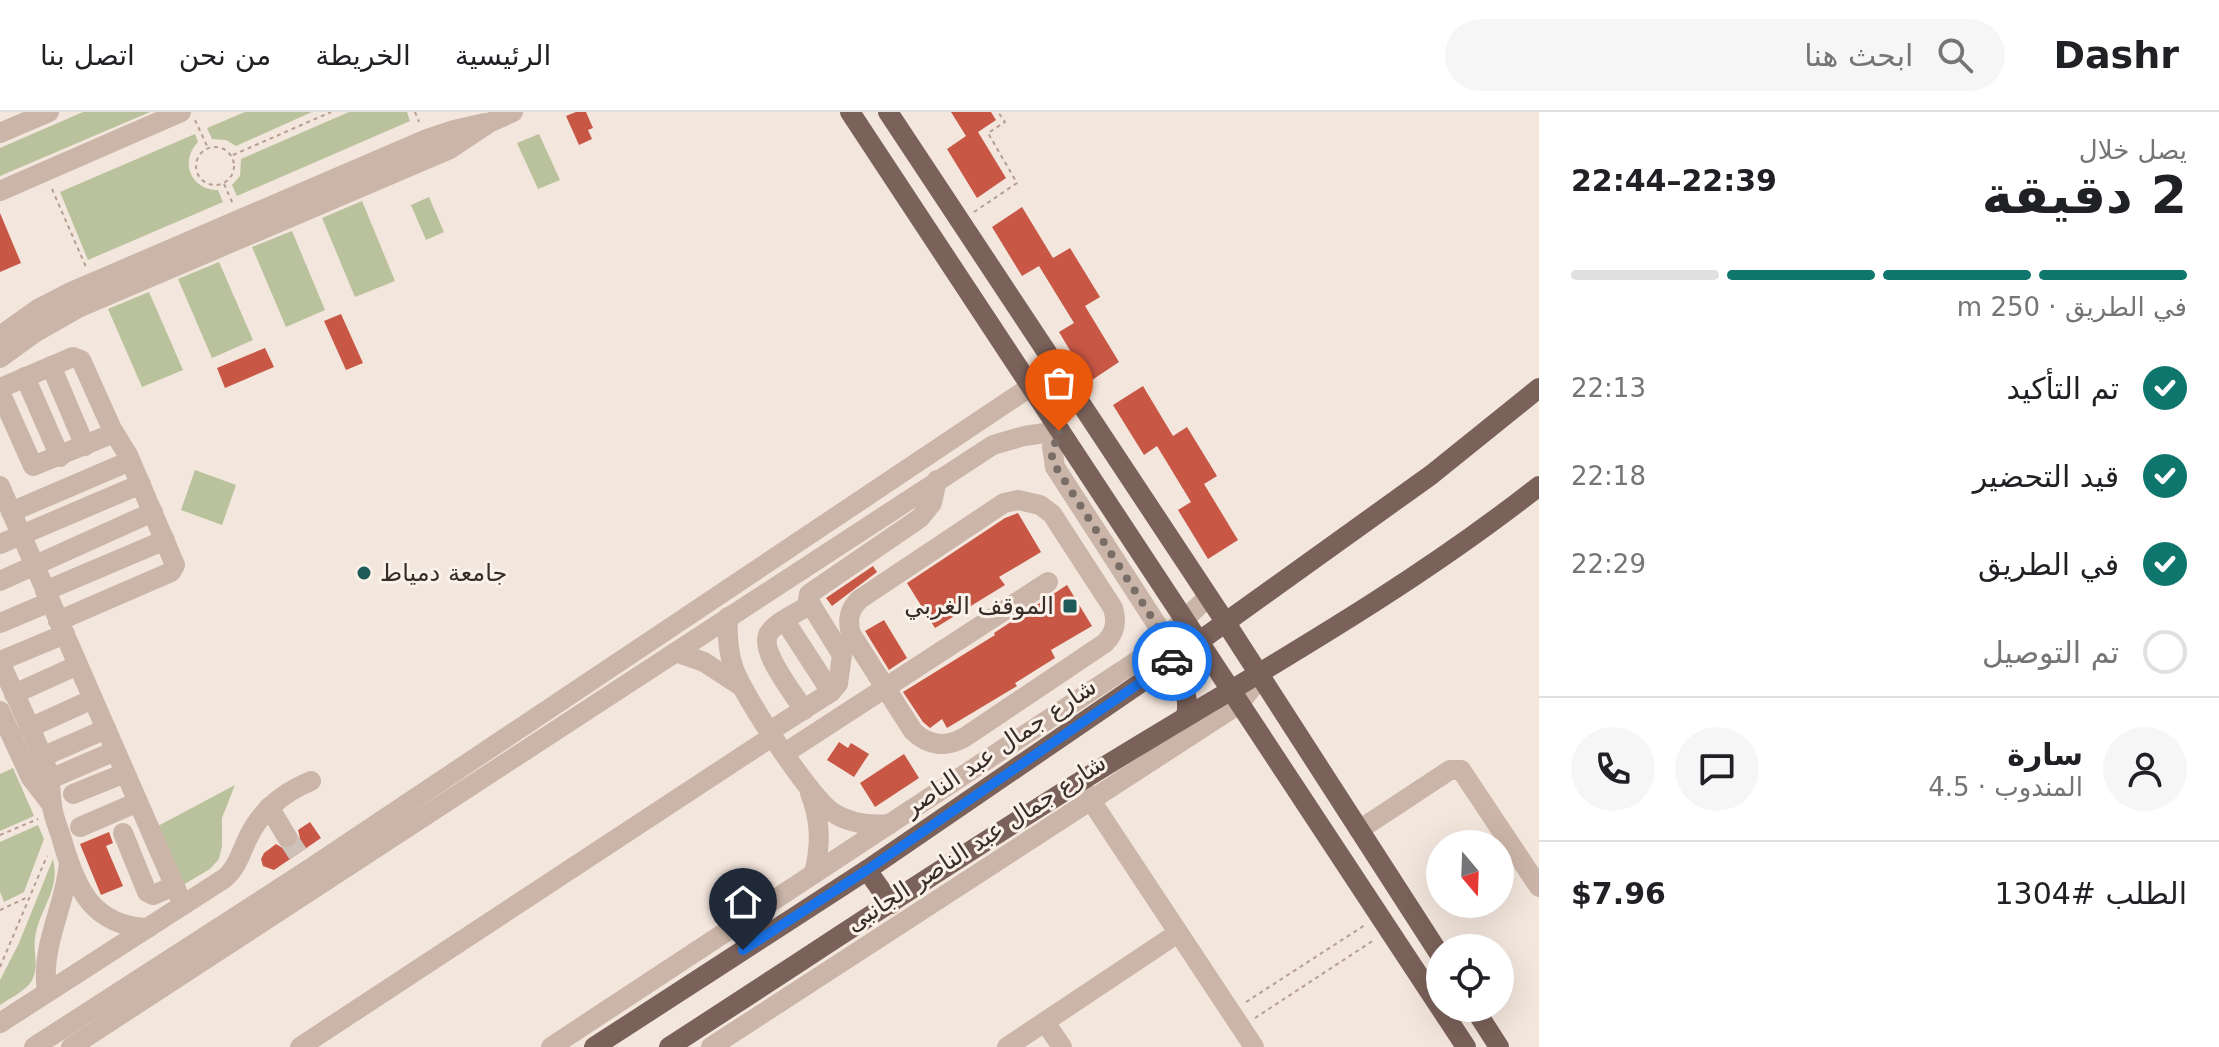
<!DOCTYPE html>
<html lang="ar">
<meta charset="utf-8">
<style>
:root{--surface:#fff;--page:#f6f6f6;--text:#202124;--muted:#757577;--line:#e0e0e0;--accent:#0f766e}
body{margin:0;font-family:"DejaVu Sans",Vazirmatn,sans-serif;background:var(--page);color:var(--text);direction:rtl;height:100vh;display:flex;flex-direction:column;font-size:30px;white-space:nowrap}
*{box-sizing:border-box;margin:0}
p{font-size:26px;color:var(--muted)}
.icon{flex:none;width:44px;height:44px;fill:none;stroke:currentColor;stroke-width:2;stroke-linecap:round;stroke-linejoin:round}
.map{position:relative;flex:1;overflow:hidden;direction:ltr}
.drawer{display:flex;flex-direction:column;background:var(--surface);width:680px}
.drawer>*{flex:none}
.needle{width:52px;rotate:161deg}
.tools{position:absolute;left:1426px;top:718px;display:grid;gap:16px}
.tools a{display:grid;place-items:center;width:88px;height:88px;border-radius:50%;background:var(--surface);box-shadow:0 8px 32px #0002;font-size:40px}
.pin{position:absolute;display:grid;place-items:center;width:68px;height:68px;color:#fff;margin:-82px -34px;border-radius:50% 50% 50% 0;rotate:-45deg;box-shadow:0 0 8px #0007}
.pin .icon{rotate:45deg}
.courier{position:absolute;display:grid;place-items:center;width:80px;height:80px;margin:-40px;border:6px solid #1a73e8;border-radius:50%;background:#fff;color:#222;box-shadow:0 2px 10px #0007}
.head em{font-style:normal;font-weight:700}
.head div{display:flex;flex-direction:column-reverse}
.head{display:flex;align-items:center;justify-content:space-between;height:136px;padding:0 32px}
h1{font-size:52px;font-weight:700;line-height:60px}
.bar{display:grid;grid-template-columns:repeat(4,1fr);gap:12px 8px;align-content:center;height:96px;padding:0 32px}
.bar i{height:10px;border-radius:6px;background:var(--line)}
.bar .active{background:var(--accent)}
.bar p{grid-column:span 4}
.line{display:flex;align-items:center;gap:20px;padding:0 32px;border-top:2px solid var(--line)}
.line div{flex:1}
.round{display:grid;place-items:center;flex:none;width:84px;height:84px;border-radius:42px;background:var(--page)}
ol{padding:0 32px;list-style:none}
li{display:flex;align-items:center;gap:24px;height:88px}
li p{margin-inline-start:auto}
li .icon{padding:8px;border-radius:50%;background:var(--accent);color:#fff;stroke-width:4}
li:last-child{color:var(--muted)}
li i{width:44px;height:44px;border:4px solid var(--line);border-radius:50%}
header{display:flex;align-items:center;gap:48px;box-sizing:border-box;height:112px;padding:0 40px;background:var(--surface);border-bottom:2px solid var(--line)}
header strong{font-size:38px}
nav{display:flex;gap:44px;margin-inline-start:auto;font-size:28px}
.search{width:560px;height:72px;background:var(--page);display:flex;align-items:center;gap:20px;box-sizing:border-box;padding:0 28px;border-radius:44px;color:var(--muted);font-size:30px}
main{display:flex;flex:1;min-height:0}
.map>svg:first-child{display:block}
.green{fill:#b9c29c}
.building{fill:#c85745}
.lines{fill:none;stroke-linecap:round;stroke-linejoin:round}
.minor-tunnel{stroke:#cec1b9;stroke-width:20;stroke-dasharray:20 10;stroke-linecap:butt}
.path{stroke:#b79e92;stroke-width:2;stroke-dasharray:4 4;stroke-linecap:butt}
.minor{stroke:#cbb5a8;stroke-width:20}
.major{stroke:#7a6159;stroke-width:20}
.done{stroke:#796d67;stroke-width:8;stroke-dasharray:0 14.4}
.route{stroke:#1a73e8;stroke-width:10}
.poi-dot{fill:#1d5a58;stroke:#faf1e9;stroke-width:3}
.labels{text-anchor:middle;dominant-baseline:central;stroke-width:6;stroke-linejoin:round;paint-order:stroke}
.poi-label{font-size:24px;fill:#382c28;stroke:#faf1e9;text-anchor:start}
.street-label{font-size:24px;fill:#382c28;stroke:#faf1e9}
</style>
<header>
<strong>Dashr</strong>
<div class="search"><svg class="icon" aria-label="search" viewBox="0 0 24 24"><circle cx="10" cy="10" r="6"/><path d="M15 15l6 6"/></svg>ابحث هنا</div>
<nav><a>الرئيسية</a><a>الخريطة</a><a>من نحن</a><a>اتصل بنا</a></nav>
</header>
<main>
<section class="drawer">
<div class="head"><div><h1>2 دقيقة</h1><p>يصل خلال</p></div><em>22:39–22:44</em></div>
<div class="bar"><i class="active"></i><i class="active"></i><i class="active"></i><i></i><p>في الطريق · 250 m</p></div>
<ol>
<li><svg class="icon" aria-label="check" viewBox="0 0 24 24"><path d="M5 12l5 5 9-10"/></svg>تم التأكيد<p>22:13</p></li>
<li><svg class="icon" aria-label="check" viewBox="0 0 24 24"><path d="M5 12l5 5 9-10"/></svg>قيد التحضير<p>22:18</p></li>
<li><svg class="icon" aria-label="check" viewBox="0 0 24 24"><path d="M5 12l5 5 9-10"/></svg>في الطريق<p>22:29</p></li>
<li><i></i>تم التوصيل</li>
</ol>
<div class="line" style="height:144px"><a class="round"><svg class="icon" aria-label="person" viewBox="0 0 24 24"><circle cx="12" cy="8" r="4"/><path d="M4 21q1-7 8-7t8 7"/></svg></a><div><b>سارة</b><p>المندوب · 4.5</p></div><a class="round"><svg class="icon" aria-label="chat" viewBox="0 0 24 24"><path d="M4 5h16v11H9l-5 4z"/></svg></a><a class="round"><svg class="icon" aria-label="phone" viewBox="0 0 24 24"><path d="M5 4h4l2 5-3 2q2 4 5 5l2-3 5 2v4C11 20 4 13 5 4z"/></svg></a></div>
<div class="line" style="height:104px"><div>الطلب #1304</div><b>$7.96</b></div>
</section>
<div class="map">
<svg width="1539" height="935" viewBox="0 0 1539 935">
<rect width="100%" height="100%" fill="#f3e6dd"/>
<!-- green -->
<g class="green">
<polygon points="83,0 150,0 0,64 0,36"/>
<polygon points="245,0 312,0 236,34 226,28 212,27 207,16"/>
<polygon points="349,0 407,0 410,9 237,84 232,73 240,64 241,47"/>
<path d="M 195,22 L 198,30 C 179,50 191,78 218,78 L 223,90 L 88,148 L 60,80 Z"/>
<polygon points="539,22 560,68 538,77 517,31"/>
<polygon points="429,85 444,120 426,128 411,93"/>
<polygon points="362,89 395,169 355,185 322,106"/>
<polygon points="292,119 325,198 286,215 252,135"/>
<polygon points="219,150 253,228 212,246 178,167"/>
<polygon points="149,180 183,258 142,275 108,197"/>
<polygon points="195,358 236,373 222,413 181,398"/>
<polygon points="13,656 34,704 0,719 0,662"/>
<polygon points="235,673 222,706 222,734 219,747 210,757 183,773 156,715"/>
<polygon points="38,713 44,727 24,780 4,790 0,780 0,730"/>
<path d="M 53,747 C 61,778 39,797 35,826 C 33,842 40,856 31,870 C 24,880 10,886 0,893 L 0,868 L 19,831 Z"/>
</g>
<!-- building -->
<g class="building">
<polygon points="576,0 586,0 593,16 588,18 592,27 579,33 566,4"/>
<polygon points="951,0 991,0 996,8 978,20 1006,66 977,86 947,37 966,24"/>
<polygon points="1022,95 1053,146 1070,136 1100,185 1085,194 1119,250 1089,270 1059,220 1074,211 1039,154 1022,164 992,115"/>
<polygon points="0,101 21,151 0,160"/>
<polygon points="341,202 363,251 346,258 324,209"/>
<polygon points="265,236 274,255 225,276 217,256"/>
<polygon points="1143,274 1173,324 1187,315 1217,364 1204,372 1238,428 1208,447 1178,398 1191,390 1157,334 1144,343 1113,293"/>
<polygon points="1018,401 1041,440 999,465 1005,473 935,516 907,471 1005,406"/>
<polygon points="873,454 877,460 832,494 826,486"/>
<polygon points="1067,473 1092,514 1051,538 1055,546 1015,571 1017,574 947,616 942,607 930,616 923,610 903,580 995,523 994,521"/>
<polygon points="884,508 907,546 889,558 865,519"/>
<polygon points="839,630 848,636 851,631 869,642 854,665 827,648"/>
<polygon points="904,642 919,666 875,695 860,671"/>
<polygon points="310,710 321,726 274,758 263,754 261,747 264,741 276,732 286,738 294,736 300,726 298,718"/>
<polygon points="109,720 113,731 106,734 123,774 101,783 80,732"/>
</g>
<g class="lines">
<!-- minor-tunnel -->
<polyline class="minor-tunnel" points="287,725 298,742"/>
<!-- path -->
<g class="path">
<polyline points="415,0 419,10"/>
<polyline points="195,8 207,34"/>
<circle cx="215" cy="54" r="19"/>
<polyline points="233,43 331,0"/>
<polyline points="224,72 233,92"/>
<polyline points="52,77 86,155"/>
<polyline points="974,100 1017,71 988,21 1005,10 998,0"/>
<polyline points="0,723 38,707"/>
<polyline points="0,798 28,785"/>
<polyline points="0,855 47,744"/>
<polyline points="1246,890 1365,813"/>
<polyline points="1255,906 1374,828"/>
</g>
<!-- minor -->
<g class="minor">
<polyline points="0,21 49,0"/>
<polyline points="0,79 181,0"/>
<polyline points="0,224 38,197 71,180 427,27 454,18 485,11"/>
<polyline points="0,246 36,220 78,196 450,37 489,11 513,0"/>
<polyline points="51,254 85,334"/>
<polyline points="25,265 60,345"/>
<polyline points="0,276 73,245 81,248 112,317 128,343 175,453 171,460 58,509"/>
<polyline points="0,280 33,354 114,321"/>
<polyline points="1061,323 1052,335 1055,355 1172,536"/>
<polyline points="0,374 183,793"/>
<path d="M 1018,388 L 1040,393 L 1052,402 L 1113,496 C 1117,509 1116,520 1105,531 L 965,625 C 946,636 928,634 913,619 L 851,522 C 847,508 849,497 860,487 L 1004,391 Z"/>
<polyline points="11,400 130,349"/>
<polyline points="0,432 141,372"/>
<polyline points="0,469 153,400"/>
<polyline points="45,479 165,428"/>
<path d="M 728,505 C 727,522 728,538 733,554 C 741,581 809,684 832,700 C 850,712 869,714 890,712"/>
<polyline points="785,509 831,580"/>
<polyline points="0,511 50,490"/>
<polyline points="676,540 704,550 739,573"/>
<polyline points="0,549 65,522"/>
<path d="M 0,550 C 16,586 34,621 47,657 C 51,669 50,681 52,693 C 53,705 59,717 62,728 C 76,776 92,814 148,816"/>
<polyline points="14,582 78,553"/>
<path d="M 804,598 C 794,582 758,538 769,521 C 777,509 799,500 811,492"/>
<polyline points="0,599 31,666 51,692"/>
<polyline points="29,616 93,587"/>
<polyline points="770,619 831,580 838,572 842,543 808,488 809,482 920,406 932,391 937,368"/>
<polyline points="785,641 1048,470"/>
<polyline points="42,645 106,617"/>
<polyline points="50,667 115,639"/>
<polyline points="1084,678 1254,935"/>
<path d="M 810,681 C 821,709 821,733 814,762"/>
<polyline points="73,682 125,661"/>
<polyline points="269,695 287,725"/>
<polyline points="80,715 138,690"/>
<polyline points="1359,718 1450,658 1461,658 1539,775"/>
<polyline points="123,721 147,780 153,783 174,774"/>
<path d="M 47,880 C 40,833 65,796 69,751"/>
<polyline points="1045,910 1062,935"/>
<path d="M 0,911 L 225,766 C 237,755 240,743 247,728 C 260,699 282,681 311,669"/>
<polyline points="34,935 308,758 1030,275"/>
<polyline points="71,935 993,333 1024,324 1059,319"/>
<polyline points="300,935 773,624"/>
<polyline points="551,935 1149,541 1208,485"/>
<polyline points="711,935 1239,592 1251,577 1258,560"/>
<polyline points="1007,935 1178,821"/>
</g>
<!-- major -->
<g class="major">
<polyline points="850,0 1466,935"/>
<polyline points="888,0 1226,511 1440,843"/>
<path d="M 1155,561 C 1179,563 1191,581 1186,604"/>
<polyline points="867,758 891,792"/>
<polyline points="1474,896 1499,935"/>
<polyline points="594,935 867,758 1155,561 1431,363 1539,276"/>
<path d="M 669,935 C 813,842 956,746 1102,656 C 1250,565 1402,482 1539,374"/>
</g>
</g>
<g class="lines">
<!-- done -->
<polyline class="done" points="1059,319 1061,323 1052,335 1052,349 1177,545 1172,549"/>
<!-- route -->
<polyline class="route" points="743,838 867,758 1172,549"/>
</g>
<!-- markers -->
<g class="poi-dot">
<circle cx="364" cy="461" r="8"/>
<rect x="1062" y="486" width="16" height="16" rx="4"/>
</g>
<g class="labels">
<!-- poi labels -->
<g class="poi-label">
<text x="380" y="461">جامعة دمياط</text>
<text x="1054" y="494" text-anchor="end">الموقف الغربي</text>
</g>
<!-- street labels -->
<g class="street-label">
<text transform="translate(1000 635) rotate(-34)">شارع جمال عبد الناصر</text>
<text transform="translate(976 731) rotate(-33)">شارع جمال عبد الناصر الجانبى</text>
</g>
</g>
</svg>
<div class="tools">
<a><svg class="needle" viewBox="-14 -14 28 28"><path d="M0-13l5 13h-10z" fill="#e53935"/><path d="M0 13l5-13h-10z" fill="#757577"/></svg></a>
<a><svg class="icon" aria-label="locate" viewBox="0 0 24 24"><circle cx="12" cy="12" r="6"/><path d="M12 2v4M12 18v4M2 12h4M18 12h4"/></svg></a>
</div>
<div class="pin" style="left:1059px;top:319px;background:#ea580c"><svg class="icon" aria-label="bag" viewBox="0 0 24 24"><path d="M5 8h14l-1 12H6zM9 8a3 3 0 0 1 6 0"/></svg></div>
<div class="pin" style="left:743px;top:838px;background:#1f2937"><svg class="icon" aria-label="home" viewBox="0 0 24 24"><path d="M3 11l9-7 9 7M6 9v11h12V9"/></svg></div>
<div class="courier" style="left:1172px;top:549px"><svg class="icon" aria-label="car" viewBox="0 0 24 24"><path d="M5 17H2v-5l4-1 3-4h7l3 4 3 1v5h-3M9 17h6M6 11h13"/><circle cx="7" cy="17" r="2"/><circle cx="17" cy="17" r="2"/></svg></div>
</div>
</main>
